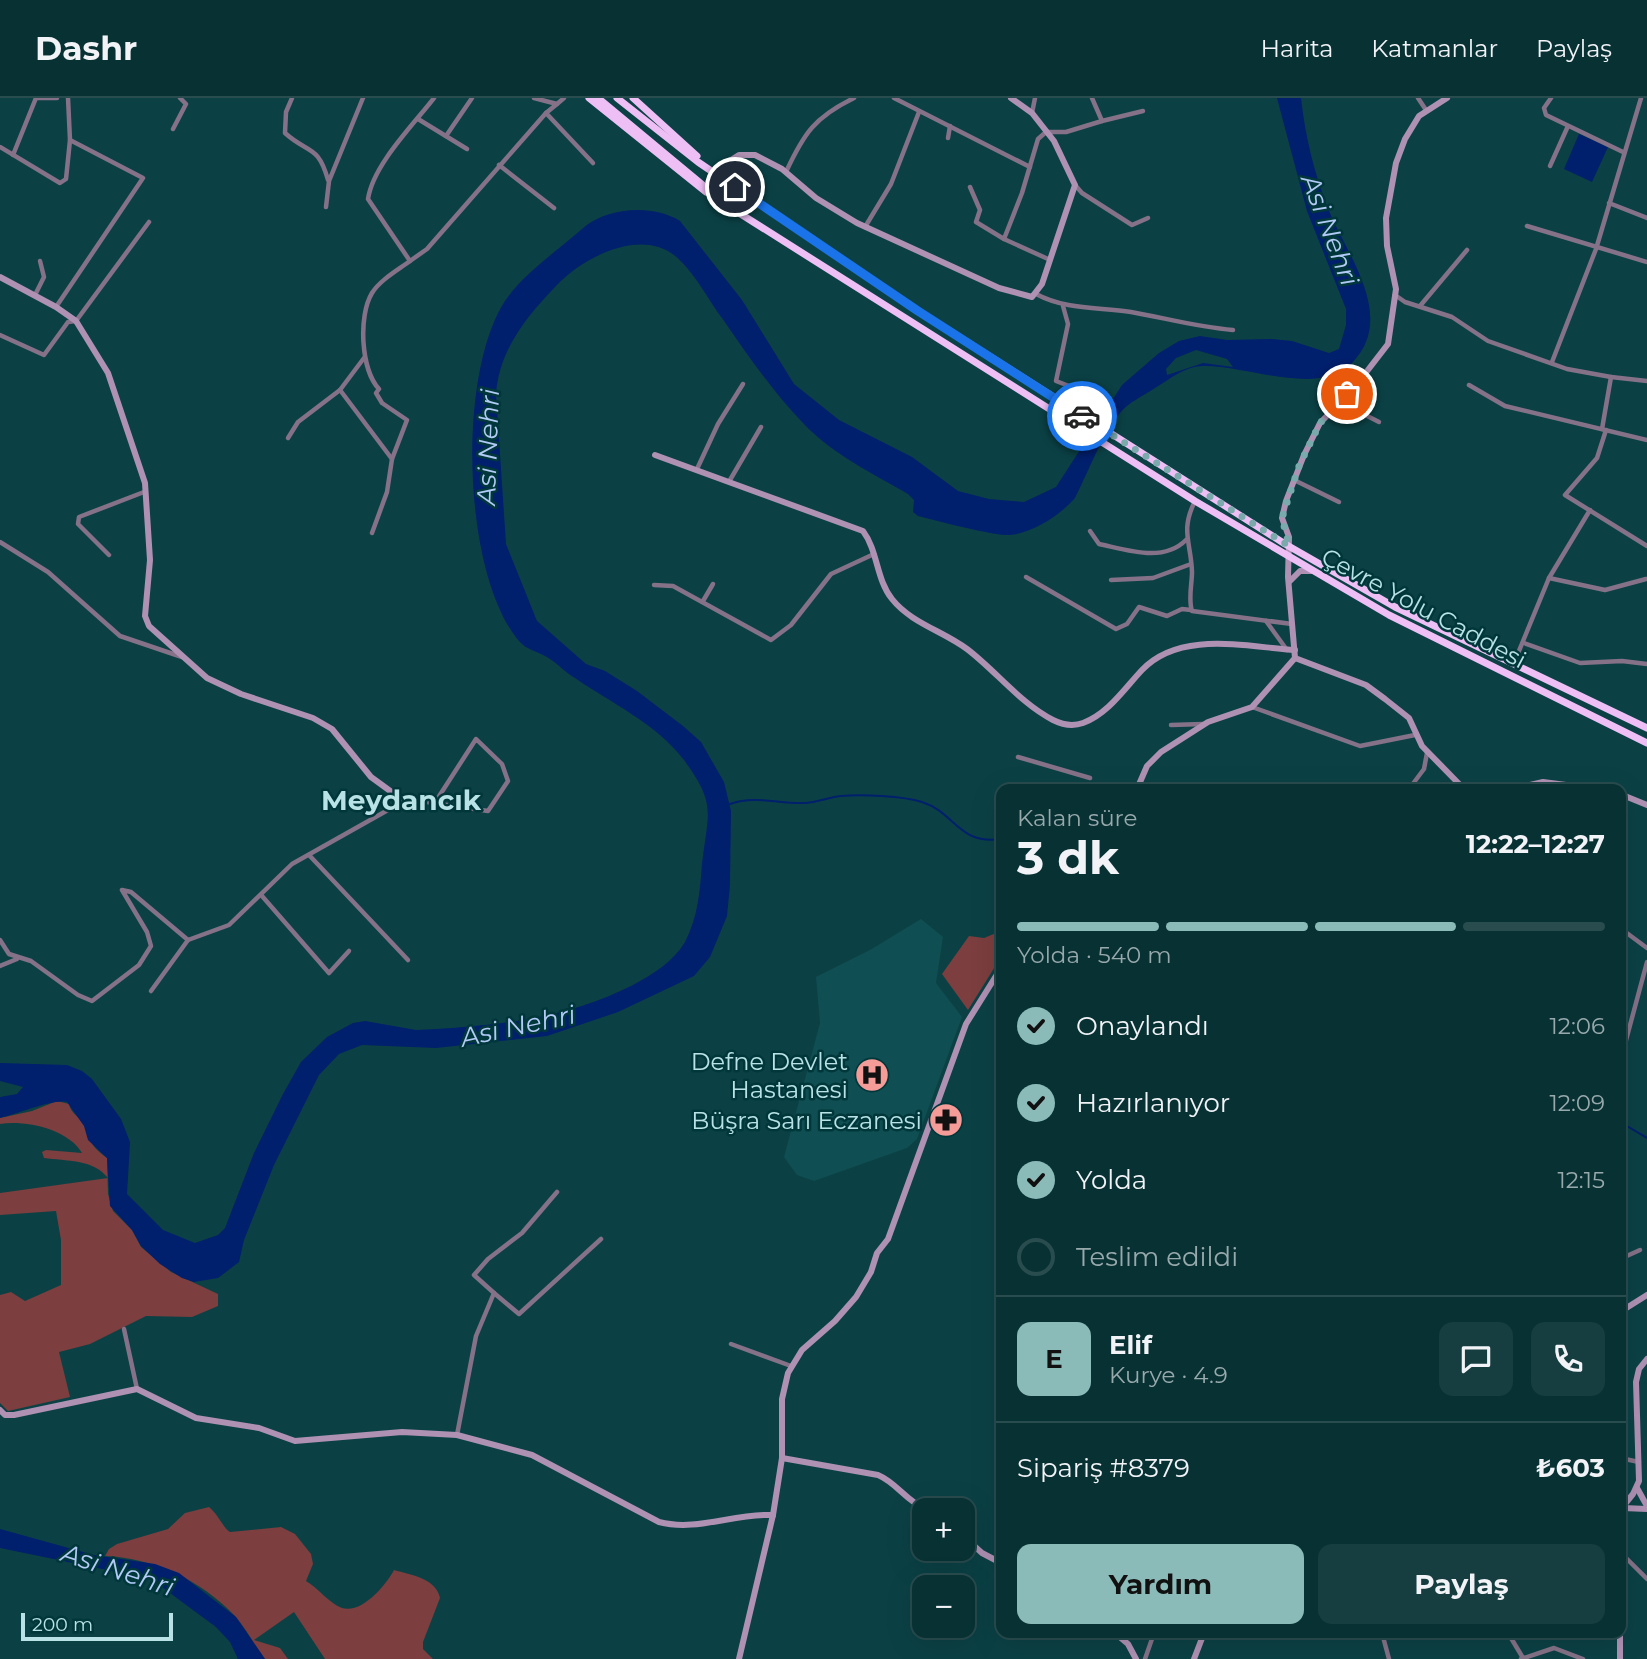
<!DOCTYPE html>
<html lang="tr">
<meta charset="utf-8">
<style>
:root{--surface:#083134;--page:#163d40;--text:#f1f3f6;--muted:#98a9ac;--line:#294c4f;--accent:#8bbbb9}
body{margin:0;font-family:Montserrat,sans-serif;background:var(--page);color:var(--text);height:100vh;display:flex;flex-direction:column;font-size:26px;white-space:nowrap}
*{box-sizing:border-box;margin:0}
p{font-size:23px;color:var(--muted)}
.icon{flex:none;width:38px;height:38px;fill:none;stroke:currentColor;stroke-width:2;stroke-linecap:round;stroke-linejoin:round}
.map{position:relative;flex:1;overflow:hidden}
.sheet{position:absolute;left:996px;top:686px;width:630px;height:854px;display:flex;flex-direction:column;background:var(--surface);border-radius:14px;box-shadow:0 7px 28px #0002,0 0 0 2px var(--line)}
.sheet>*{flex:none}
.fabs{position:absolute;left:912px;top:1400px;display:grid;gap:14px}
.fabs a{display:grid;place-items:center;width:63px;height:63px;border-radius:14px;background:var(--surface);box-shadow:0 7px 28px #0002,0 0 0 2px var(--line);font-size:35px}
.scale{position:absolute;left:21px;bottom:18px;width:152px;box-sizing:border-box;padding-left:7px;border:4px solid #b8e2e5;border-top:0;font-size:19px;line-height:24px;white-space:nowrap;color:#b8e2e5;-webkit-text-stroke:5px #00373a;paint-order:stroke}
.pin{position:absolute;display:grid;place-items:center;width:60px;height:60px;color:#fff;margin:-30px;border:4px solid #fff;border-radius:50%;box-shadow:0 2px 7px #0007}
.courier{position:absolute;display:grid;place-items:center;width:70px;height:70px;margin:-35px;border:5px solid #1a73e8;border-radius:50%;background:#fff;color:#222;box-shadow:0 2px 9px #0007}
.summary em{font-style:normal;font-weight:700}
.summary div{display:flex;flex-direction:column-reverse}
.summary{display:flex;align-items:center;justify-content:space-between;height:119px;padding:0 21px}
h1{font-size:46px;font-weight:700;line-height:52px}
.bar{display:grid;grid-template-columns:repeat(4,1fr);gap:10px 7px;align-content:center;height:84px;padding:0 21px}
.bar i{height:9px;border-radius:5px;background:var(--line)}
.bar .selected{background:var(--accent)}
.bar p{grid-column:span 4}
.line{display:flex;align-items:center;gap:18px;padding:0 21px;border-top:2px solid var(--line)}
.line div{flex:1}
.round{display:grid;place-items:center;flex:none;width:74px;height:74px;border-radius:14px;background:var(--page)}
ol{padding:0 21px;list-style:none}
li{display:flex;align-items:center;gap:21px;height:77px}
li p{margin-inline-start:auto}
li .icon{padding:7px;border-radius:50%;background:var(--accent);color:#111;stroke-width:4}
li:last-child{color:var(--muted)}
li i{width:38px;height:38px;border:4px solid var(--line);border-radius:50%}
.button{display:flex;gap:14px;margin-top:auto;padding:14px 21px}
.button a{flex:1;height:80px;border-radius:14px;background:var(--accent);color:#111;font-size:28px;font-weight:700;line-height:80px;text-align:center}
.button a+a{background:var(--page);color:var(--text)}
header{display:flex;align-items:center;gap:42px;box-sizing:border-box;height:98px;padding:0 35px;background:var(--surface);border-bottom:2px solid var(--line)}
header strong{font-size:33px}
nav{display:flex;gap:38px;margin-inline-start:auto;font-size:24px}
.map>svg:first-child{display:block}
.built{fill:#0f4e52}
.green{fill:#7c3e3e}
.water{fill:#001f6d;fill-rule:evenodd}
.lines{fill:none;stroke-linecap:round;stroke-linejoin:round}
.stream{stroke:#001f6d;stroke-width:2}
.street{stroke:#857288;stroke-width:4.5}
.secondary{stroke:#af91b4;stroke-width:6}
.highway{stroke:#eebff5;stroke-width:7}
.done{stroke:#7baaad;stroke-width:7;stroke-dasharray:0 12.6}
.route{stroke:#1a73e8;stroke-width:9}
.labels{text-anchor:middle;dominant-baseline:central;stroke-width:5;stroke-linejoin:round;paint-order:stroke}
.street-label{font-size:24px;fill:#b8e2e5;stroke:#00373a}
.poi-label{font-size:24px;fill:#b8e2e5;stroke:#00373a;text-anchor:end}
.water-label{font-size:26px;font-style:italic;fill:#b1caf6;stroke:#00373a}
.quarter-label{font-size:28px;font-weight:bold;fill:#b8e2e5;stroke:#00373a}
</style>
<header>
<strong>Dashr</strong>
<nav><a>Harita</a><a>Katmanlar</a><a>Paylaş</a></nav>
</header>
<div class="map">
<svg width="1647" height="1561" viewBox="0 0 1647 1561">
<rect width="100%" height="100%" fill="#0b4145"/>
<!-- built -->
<polygon class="built" points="921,821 943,839 936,885 962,919 917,1041 907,1050 814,1083 797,1077 784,1059 820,925 816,879 870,852"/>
<!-- green -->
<g class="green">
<polygon points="1001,833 1001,859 968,912 942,876 969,838 984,840"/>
<path d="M 57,1003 L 69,1006 C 71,1015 77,1017 82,1024 C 93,1041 86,1045 107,1060 L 108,1096 L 113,1113 L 132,1132 L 141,1149 L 171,1174 L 218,1196 L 218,1208 L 192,1219 L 146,1218 L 90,1246 L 59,1254 L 70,1299 L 8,1313 L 0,1305 L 0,1197 L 11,1194 L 25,1203 L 61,1187 L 61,1142 L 56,1113 L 0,1117 L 0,1095 L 108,1080 C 93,1061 66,1063 44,1060 L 42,1054 L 46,1052 L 82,1055 C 68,1031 25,1022 0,1026 L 0,1020 L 32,1013 Z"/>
<path d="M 209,1409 C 218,1416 224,1431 230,1434 L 281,1429 L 295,1436 L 311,1456 L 313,1466 L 306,1483 C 318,1490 330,1506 342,1510 C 362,1516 386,1487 394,1472 C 411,1477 436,1480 440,1500 L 423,1544 L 423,1551 L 433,1561 L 325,1561 L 294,1514 L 254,1542 L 280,1550 L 288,1561 L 265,1561 C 254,1547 246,1530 234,1517 C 200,1482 154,1460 105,1458 L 109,1451 L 117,1446 L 168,1431 L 185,1415 Z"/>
</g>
<!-- water -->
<g class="water">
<path d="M 1277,0 L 1301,0 C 1305,37 1314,74 1327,108 C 1345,155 1398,218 1352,265 C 1318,300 1244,266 1202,268 C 1184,269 1170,281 1155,290 C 1143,298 1129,304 1120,315 C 1101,338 1089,373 1075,400 C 1060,417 1033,435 1010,437 C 993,438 938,423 918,418 L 913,414 L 914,402 L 908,396 C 872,375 832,356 803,325 C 772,293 747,256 722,220 C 707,200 694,173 674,157 C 639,130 582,160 556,188 C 527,218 499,252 496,296 L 506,446 L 537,523 L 586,566 L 605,573 L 637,593 L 683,628 L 701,644 L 724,684 L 731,713 L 730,787 L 727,818 L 710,859 L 694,878 L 618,914 L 547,938 L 436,950 L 362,947 L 339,956 L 319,977 L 274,1067 L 244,1142 L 239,1164 L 218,1180 L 194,1184 L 182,1180 L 160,1166 L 141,1148 L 132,1132 L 110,1108 L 107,1060 L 88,1042 L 84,1028 L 67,1004 C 52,1001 18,1016 0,1020 L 0,999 L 17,996 L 23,989 L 0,983 L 0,965 L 67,967 L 82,973 L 92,981 L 121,1021 L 130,1044 L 127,1096 L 163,1132 L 195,1145 L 218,1137 L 225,1130 L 254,1055 L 283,996 L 301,964 L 327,939 L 353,925 L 365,923 L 416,932 L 436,931 C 508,926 567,920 633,887 C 653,876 673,864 685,844 C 698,819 700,793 702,766 C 708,714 717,707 684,662 C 657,626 611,605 575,580 C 566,575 559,567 550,561 C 540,554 526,552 519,543 C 462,475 457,276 505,203 C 525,174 556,154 582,131 C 606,109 653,106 680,123 L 742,202 L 794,286 L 839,322 L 912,359 L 958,393 L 989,401 L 1024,404 L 1056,389 L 1122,287 L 1159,255 L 1179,243 L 1200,238 L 1227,242 L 1272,241 L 1292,243 L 1329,255 L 1339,251 L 1346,227 L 1346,211 L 1307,113 ZM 1196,252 L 1227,261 L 1233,269 L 1203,265 L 1167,277 L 1166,271 L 1176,260 Z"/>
<polygon points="1579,36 1608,49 1592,84 1564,71"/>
<polygon points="0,1431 94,1457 155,1466 179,1475 236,1519 265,1561 238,1561 230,1544 216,1529 151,1481 0,1450"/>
</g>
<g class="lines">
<!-- stream -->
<g class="stream">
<path d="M 730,706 C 756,697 778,706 804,705 C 817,705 829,699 841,698 C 861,696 903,698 922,704 C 956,715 958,747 1001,741"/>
<polyline points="1620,1024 1647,1040"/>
</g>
<!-- street -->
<g class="street">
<polyline points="36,0 57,0"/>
<path d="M 292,0 L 286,14 L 285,35 C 308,56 318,46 328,82"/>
<polyline points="534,0 557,6 564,0"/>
<polyline points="894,0 1030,69"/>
<polyline points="1418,0 1426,12"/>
<polyline points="1551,0 1544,10 1546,17 1623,54"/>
<polyline points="557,6 546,15 593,65"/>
<polyline points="1032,15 1035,0"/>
<polyline points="418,21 467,51"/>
<polyline points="1102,23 1143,13"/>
<polyline points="173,31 186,6 180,0"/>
<polyline points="446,38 472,0"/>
<polyline points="948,40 950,28"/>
<polyline points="0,49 60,85 66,81 70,42"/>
<polyline points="13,57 36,0"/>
<polyline points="499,67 554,110"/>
<polyline points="1550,68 1568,28"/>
<path d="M 786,74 C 804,35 815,19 854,0"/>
<polyline points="1075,87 1082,95 1132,127 1148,120"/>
<polyline points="970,89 980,112 976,124 1004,141 1022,95 1038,41 1046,34 1066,34 1102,23 1092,0"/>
<polyline points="1609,105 1647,120"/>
<polyline points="326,109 329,83 363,0"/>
<polyline points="1527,128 1647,164"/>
<polyline points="865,129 891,86 919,14"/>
<polyline points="1004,141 1048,161"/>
<polyline points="410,163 427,151 546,15"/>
<path d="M 1036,196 C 1066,212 1098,209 1131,214 C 1165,220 1197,229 1233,232"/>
<polyline points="35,197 44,179 40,163"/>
<polyline points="1395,197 1405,204 1452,219 1488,243 1567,271 1611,279"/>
<polyline points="1063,208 1068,226 1056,283 1074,290 1074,313"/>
<polyline points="1420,208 1467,152"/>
<polyline points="56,209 143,80 70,42 68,0"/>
<polyline points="0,237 44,257 68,224 76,223 149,124"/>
<polyline points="1552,264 1596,151 1641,0"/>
<polyline points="1469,287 1505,308 1647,342"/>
<polyline points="340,292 392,361 387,394 372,435"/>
<polyline points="1340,304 1379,324"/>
<polyline points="1602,331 1611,279 1647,283"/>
<polyline points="1606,332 1597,360 1565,397 1647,448"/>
<polyline points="288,340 298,324 340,292 364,260"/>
<path d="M 392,361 L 407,322 L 382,305 L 376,295 L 379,291 C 361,272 358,218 372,195 C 380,182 398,172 410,163 L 368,101 C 373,67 413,27 434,0"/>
<polyline points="697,371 718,326 743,286"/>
<polyline points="730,382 761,329"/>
<polyline points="1294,382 1339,404"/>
<path d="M 1195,403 C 1180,433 1191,444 1192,474 C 1192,486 1188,501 1192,513 L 1292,526"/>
<path d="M 1090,433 L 1099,446 C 1127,452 1163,465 1186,442"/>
<polyline points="0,444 48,474 120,538 182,559"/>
<polyline points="109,457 78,426 79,419 144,394"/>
<polyline points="1026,479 1116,531 1127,526 1139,509 1167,518 1182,511 1191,512"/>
<polyline points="1549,480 1590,412"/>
<polyline points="1111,482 1153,480 1191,466"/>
<polyline points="654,487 673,488 771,542 791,527 831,476 874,456"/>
<polyline points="703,503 713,486"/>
<polyline points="1266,523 1287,552"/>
<polyline points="1524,545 1580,565 1622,563 1647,566"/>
<polyline points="1514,565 1549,480 1605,492 1646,481"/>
<polyline points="1252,609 1360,648 1415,637"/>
<polyline points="1171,627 1203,626"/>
<polyline points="1018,659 1090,680"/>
<polyline points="1409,691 1424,671 1427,655"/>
<polyline points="309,757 408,862"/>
<polyline points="262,798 329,875 349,853"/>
<polyline points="1620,830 1647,850"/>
<path d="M 0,842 L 9,856 L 31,863 L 78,897 L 92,903 L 139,867 L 151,848 L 147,834 L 122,792 L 131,794 L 188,842 L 229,827 L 292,766 L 404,703 C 416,705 424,704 436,703 L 476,641 L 502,666 L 508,683 L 488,713 L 427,704"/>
<polyline points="0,868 17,861"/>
<polyline points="151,893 188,842"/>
<polyline points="1625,946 1647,864"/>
<polyline points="1620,1161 1640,1152"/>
<polyline points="494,1195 519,1216 601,1141"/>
<polyline points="124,1231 137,1291"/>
<polyline points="731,1246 791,1268"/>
<polyline points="457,1337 476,1238 494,1195 474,1177 488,1161 522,1135 557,1094"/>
<polyline points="1620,1360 1639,1364"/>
<polyline points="1620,1454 1647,1481"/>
<polyline points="1382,1535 1389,1561"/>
<polyline points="1508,1535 1523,1560"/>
<polyline points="1145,1561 1154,1535"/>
<polyline points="1521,1561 1554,1550 1583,1561"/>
</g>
<!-- secondary -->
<g class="secondary">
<polyline points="712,74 739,57 755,57 782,71 816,100 857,125 999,190 1032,199 1042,186 1075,87 1054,43 1032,15 1011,0"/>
<polyline points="0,179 56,209 76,223 108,275 145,385 150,462 145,518 149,528 207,580 241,596 313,620 332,631 371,679 404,703"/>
<path d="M 655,357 L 863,433 C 878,453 876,481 892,501 C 911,525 943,533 967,551 C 996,573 1020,605 1053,622 C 1063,627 1072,629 1083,625 C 1108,616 1125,590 1142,572 C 1180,532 1246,549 1295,552"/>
<polyline points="1290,483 1300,473 1311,473"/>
<polyline points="1295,560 1366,587 1385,601 1409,620 1422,648 1464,691"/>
<polyline points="1137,691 1147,668 1161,654 1208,624 1252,609 1295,560 1288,479 1289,439 1282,420 1286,403 1304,357 1320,325 1354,290 1388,246 1396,191 1387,148 1386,120 1396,65 1405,41 1419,18 1447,0"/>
<polyline points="1512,691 1543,684 1597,691"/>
<polyline points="1620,696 1647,707"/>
<polyline points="1620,1214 1647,1197"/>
<path d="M 0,1312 L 5,1317 L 14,1317 L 137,1291 L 196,1320 L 259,1330 L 295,1343 L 402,1334 L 457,1337 L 532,1357 L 659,1424 C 697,1434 734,1415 773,1417"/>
<path d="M 782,1360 L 878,1377 C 897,1385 906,1403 927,1412"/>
<polyline points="1637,1390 1647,1408"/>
<polyline points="1623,1410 1647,1411"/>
<polyline points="1620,1412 1633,1396 1639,1383 1636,1284 1639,1271 1647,1261"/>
<polyline points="962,1437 982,1455 1001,1465"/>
<polyline points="1115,1535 1128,1546 1136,1561"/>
<polyline points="739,1561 773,1417 782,1360 782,1301 788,1275 802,1252 835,1223 856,1199 871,1174 877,1155 888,1141 966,926 1001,870"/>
<polyline points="1194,1561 1204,1535"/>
<polyline points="1620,1561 1620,1529"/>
</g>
<!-- highway -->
<g class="highway">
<polyline points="589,0 706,94"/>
<polyline points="598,0 728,108 1195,403 1389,517 1647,645"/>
<polyline points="617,0 698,64 918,213 1285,446 1395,509 1647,630"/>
<polyline points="633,0 697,58"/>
</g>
</g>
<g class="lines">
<!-- done -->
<polyline class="done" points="1082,318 1289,448 1282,420 1299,368 1320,325 1347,296"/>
<!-- route -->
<polyline class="route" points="735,89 918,213 1082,318"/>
</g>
<!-- icons -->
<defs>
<g id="hospital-disc" transform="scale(1.75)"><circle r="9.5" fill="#f59b98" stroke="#00373a"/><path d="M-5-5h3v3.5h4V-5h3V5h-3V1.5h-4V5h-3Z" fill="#111"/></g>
<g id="pharmacy-disc" transform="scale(1.75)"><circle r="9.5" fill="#f59b98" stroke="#00373a"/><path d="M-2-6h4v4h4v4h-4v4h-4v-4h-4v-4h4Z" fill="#111"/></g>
</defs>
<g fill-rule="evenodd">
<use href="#hospital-disc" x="872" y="977"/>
<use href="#pharmacy-disc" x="946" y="1022"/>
</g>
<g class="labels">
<!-- street labels -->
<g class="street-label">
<text transform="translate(1424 510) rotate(28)">Çevre Yolu Caddesi</text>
</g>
<!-- poi labels -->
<g class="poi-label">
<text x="848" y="963">Defne Devlet<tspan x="848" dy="28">Hastanesi</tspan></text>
<text x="922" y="1022">Büşra Sarı Eczanesi</text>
</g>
<!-- water labels -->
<g class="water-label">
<text transform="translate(1330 132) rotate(69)">Asi Nehri</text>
<text transform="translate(488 349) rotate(-88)">Asi Nehri</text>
<text transform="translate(518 928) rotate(-12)">Asi Nehri</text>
<text transform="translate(118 1472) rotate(18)">Asi Nehri</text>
</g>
<!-- quarter labels -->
<g class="quarter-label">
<text x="401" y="702">Meydancık</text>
</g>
</g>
</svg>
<div class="fabs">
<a>+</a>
<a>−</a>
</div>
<div class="scale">200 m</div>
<div class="pin" style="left:1347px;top:296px;background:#ea580c"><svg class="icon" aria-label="bag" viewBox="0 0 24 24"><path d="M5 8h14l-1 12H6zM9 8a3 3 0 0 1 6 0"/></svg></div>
<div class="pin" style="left:735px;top:89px;background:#1f2937"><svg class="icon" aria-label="home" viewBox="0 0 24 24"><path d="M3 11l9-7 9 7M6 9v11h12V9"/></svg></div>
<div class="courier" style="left:1082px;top:318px"><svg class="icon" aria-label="car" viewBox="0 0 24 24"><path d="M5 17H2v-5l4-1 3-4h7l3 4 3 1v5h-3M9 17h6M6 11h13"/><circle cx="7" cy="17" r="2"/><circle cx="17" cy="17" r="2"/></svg></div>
<section class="sheet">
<div class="summary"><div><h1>3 dk</h1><p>Kalan süre</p></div><em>12:22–12:27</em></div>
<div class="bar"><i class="selected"></i><i class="selected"></i><i class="selected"></i><i></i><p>Yolda · 540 m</p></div>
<ol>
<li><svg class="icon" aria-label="check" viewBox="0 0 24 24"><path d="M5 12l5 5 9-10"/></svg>Onaylandı<p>12:06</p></li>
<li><svg class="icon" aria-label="check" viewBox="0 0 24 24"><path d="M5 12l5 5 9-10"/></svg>Hazırlanıyor<p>12:09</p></li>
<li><svg class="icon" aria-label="check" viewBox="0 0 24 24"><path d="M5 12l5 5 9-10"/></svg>Yolda<p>12:15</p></li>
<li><i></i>Teslim edildi</li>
</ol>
<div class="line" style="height:126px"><b class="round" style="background:var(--accent);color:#111">E</b><div><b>Elif</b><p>Kurye · 4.9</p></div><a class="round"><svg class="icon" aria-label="chat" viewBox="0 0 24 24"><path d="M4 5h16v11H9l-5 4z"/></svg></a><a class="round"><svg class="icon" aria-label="phone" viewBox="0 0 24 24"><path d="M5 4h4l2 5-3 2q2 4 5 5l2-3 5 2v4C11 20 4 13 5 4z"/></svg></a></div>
<div class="line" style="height:91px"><div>Sipariş #8379</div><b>₺603</b></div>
<div class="button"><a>Yardım</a><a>Paylaş</a></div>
</section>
</div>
